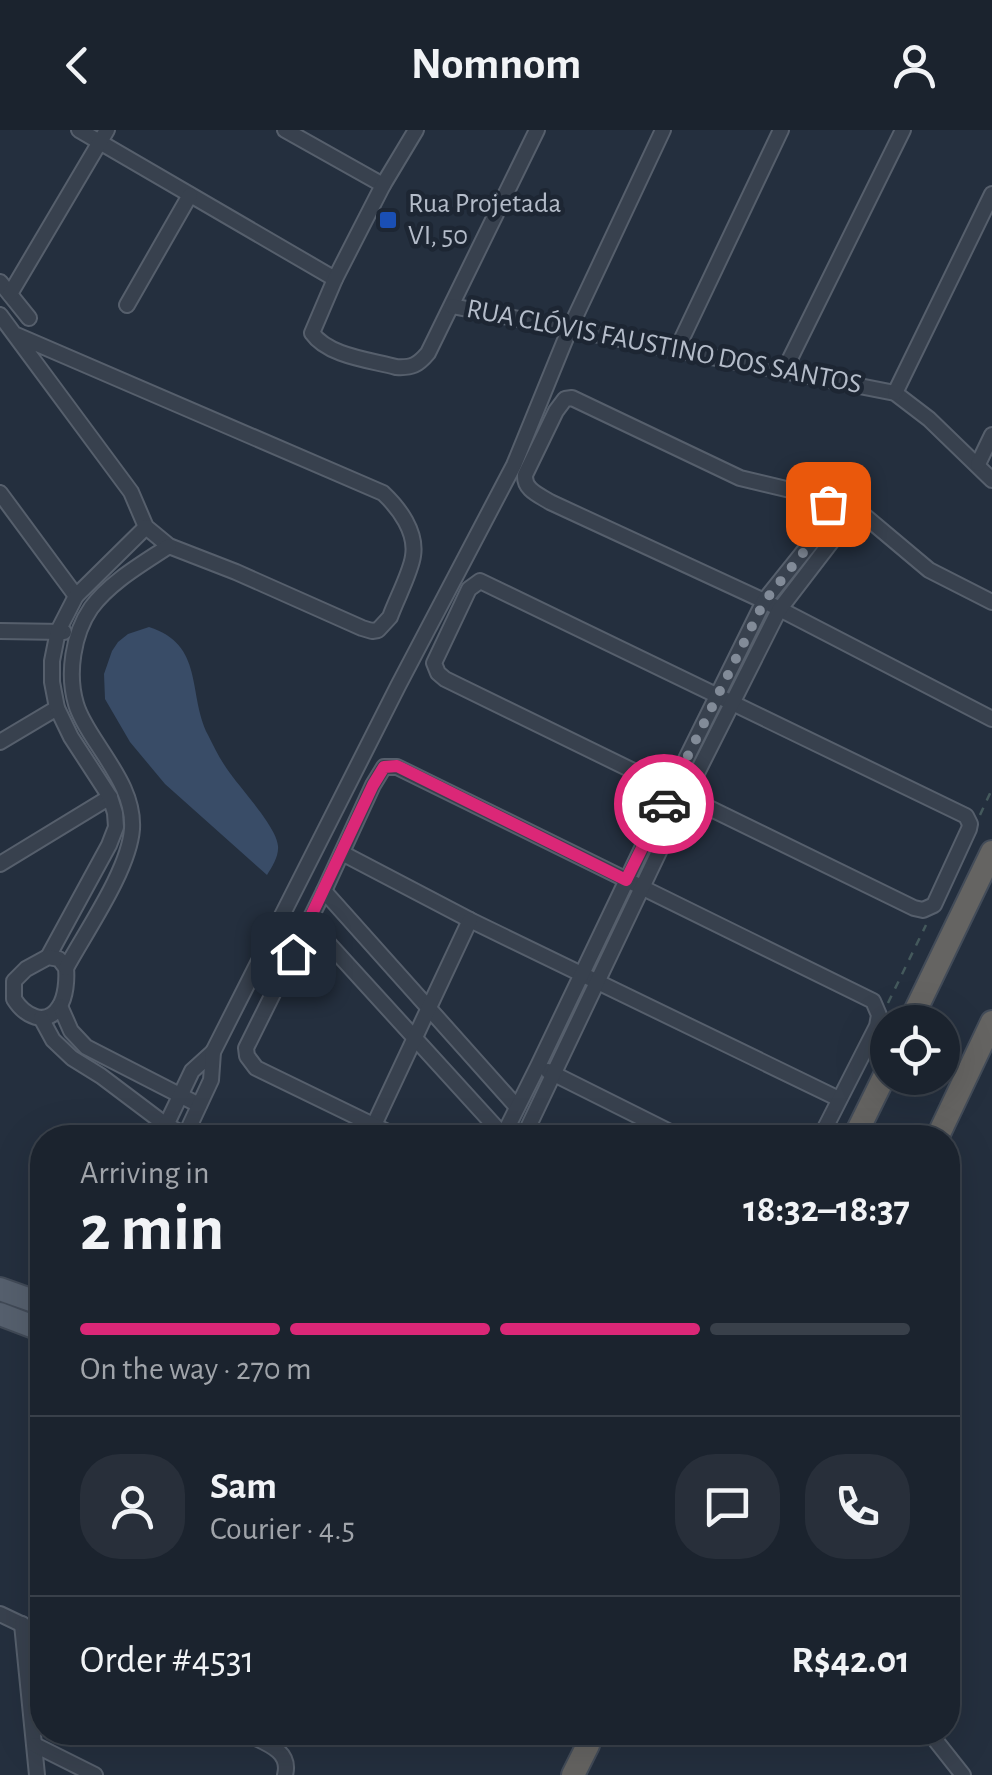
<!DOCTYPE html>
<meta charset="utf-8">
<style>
:root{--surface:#1b232e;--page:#282f3a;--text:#f1f3f6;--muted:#a0a4aa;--line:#39404a;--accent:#db2777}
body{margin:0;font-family:"Alegreya Sans",sans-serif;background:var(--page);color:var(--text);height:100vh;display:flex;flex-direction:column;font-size:38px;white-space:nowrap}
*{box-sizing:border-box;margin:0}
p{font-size:32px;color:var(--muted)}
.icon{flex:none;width:55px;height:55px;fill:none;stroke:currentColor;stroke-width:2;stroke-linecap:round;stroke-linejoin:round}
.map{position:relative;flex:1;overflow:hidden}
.sheet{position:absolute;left:30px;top:995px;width:930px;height:620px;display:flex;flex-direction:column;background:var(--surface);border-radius:40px;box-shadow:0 10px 40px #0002,0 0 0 2px var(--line)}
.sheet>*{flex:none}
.buttons{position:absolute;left:870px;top:875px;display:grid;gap:20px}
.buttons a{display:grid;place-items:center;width:90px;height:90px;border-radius:50%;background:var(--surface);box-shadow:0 10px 40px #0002,0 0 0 2px var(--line);font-size:50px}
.pin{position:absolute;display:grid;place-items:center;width:85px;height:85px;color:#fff;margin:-42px;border-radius:20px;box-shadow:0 5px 15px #0006}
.courier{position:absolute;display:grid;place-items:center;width:100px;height:100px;margin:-50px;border:8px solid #db2777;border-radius:50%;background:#fff;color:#222;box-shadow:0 2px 12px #0007}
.headline em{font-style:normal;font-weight:700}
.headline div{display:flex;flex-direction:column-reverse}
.headline{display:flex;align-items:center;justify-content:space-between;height:170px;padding:0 50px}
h1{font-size:65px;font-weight:700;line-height:75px}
.bar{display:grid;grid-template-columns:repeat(4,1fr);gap:15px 10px;align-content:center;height:120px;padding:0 50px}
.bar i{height:12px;border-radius:8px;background:var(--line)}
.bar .on{background:var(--accent)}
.bar p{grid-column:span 4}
.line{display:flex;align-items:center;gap:25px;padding:0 50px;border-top:2px solid var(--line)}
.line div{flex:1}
.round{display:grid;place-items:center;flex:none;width:105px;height:105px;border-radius:40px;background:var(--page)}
header{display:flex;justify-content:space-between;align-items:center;height:130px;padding:0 50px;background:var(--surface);font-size:45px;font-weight:700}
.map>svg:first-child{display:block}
.water{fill:#394c67}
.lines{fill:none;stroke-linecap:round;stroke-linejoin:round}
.minor-casing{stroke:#565f6c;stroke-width:18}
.primary-casing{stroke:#414a57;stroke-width:26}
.trunk-casing{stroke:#434c59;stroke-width:26}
.path{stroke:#44595c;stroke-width:2.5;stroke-dasharray:8 8;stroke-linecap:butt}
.minor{stroke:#38414e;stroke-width:14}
.primary{stroke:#56606e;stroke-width:22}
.trunk{stroke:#656462;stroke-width:22}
.done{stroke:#828b98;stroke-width:10;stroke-dasharray:0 18}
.route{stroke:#db2777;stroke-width:12}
.transit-dot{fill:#1a4fb4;stroke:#1d2633;stroke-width:4}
.labels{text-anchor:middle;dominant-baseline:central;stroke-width:9;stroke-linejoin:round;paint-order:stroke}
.poi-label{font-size:28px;fill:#b4bcc9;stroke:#1d2633;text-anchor:start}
.street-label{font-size:28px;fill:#b4bcc9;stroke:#1d2633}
</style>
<header><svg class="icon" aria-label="back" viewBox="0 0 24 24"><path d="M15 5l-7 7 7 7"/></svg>Nomnom<svg class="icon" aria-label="person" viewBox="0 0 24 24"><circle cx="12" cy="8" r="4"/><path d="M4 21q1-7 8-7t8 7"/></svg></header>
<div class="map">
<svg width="992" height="1645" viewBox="0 0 992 1645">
<rect width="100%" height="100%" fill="#242f3e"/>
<!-- water -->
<path class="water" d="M 149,497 C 205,515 187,563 208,605 C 214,617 220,629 227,639 C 239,657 277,697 278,716 C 279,726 272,737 267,745 L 165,654 L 130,612 L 105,569 L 104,544 L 112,521 L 118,512 L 128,504 Z"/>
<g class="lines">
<!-- minor casing -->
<g class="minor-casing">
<g id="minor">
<polyline points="79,0 335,149"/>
<polyline points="285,0 383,55"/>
<path d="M 416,0 L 383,55 L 335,149 L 312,203 C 328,226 370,230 396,237 C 412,238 418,235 428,223 L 537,0"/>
<polyline points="0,152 29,188"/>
<polyline points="10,164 107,0"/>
<polyline points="127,175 190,65"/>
<polyline points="452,176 895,263 929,289 992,350"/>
<path d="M 0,185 L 131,362 L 146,397 L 169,416 L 236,442 L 362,498 L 372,501 L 378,500 L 390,487 C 396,470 411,442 413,426 C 417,402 399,378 383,363 L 14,204"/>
<polyline points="677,219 781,0"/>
<polyline points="784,241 903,0"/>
<polyline points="895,263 992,64"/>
<polyline points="978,334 992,305"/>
<circle cx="845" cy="373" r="17"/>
<polyline points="0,363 76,466"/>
<path d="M 828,369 L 740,348 L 572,268 L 565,269 L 556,281 L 525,345 C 524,360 539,365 550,372 L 764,471 L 992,589"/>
<polyline points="860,382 929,440 992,472"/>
<polygon points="480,451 966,686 970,694 969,699 934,775 923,780 914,778 445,549 438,543 434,533 469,459"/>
<polyline points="0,501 64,502"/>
<polyline points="0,612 57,578"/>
<polyline points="342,723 470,790 839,969"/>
<polyline points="0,734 110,667"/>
<polyline points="324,761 517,977"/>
<polyline points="309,792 503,1005"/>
<polyline points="48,827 109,715 116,697 115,683 110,667 71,607 57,578 52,552 52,531 58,501 76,466 146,397"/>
<path d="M 48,827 L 59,829 L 66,838 C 67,849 66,867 59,877 C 46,898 24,885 14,869 L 14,851 L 26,839 Z"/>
<path d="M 66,838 C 86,801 129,740 132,699 C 134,667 114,640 98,615 C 90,603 80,588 76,574 C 67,544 73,504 91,478 C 110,452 142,434 169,416"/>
<polyline points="60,876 71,901 86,917 199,975"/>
<polyline points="41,888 53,910 72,928 101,946 166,995 185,1005"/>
<polyline points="548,941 682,1008"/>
<polyline points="374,995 470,790"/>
<polyline points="160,1008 192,941 213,922"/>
<polyline points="184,1008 211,950 213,922 398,556 514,335 570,198 663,0"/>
<polyline points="400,1008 256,938 247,926 246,918 324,761 373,655 384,637 397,637 873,871 879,885 877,896 820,1008"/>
<polyline points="502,1008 538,936 645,712 764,471 833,385"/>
<polyline points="523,1008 686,665 779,480 848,390"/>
<polyline points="0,1484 42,1504"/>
<polyline points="22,1494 37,1645"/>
<path d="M 243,1602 C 262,1612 292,1619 285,1645"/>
<polyline points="929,1602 963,1645"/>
<polyline points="35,1615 95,1645"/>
</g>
</g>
<!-- primary casing -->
<g class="primary-casing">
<g id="primary">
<polyline points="0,1159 42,1174"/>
<polyline points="0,1184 42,1200"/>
</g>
</g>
<!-- trunk casing -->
<g class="trunk-casing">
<g id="trunk">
<polyline points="910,892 992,722"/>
<polyline points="854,1008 888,939"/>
<polyline points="937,1008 992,892"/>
<polyline points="573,1645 588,1615 591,1602"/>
</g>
</g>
<!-- path -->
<g class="path">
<polyline points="980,685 992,659"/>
<polyline points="888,873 926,795"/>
</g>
<!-- minor -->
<use href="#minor" class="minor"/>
<!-- primary -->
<use href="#primary" class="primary"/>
<!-- trunk -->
<use href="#trunk" class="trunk"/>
</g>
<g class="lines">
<!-- done -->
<polyline class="done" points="664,674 764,472 833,385 828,374"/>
<!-- route -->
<polyline class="route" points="293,824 373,655 384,637 397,636 626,750 664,674"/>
</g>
<!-- markers -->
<rect class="transit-dot" x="378" y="80" width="20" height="20" rx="5"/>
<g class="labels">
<!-- poi labels -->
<g class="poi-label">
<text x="408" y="74">Rua Projetada<tspan x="408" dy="32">VI, 50</tspan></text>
</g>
<!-- street labels -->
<g class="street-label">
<text transform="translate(664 217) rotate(11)">RUA CLÓVIS FAUSTINO DOS SANTOS</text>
</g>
</g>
</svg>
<div class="buttons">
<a><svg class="icon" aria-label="locate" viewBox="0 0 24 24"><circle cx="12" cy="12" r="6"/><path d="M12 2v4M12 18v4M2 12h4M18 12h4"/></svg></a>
</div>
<div class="pin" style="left:828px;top:374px;background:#ea580c"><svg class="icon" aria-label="bag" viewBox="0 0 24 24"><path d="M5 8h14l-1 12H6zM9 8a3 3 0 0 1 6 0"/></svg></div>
<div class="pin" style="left:293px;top:824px;background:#1f2937"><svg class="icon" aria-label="home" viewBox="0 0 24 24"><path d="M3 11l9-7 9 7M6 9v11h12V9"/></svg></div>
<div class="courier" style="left:664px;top:674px"><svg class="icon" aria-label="car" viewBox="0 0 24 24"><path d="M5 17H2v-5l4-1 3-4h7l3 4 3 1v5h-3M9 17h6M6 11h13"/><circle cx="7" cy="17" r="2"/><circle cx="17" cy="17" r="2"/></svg></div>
<section class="sheet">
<div class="headline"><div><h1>2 min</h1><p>Arriving in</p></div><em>18:32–18:37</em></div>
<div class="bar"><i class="on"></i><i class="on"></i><i class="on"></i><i></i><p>On the way · 270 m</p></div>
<div class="line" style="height:180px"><a class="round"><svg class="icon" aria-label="person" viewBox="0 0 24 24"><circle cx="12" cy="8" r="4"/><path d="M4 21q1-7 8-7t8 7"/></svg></a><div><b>Sam</b><p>Courier · 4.5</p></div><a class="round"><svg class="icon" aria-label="chat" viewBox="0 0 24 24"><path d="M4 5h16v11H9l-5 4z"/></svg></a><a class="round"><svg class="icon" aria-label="phone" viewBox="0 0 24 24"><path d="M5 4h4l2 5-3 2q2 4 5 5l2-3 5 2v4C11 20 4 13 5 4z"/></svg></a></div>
<div class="line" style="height:130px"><div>Order #4531</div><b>R$42.01</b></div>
</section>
</div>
